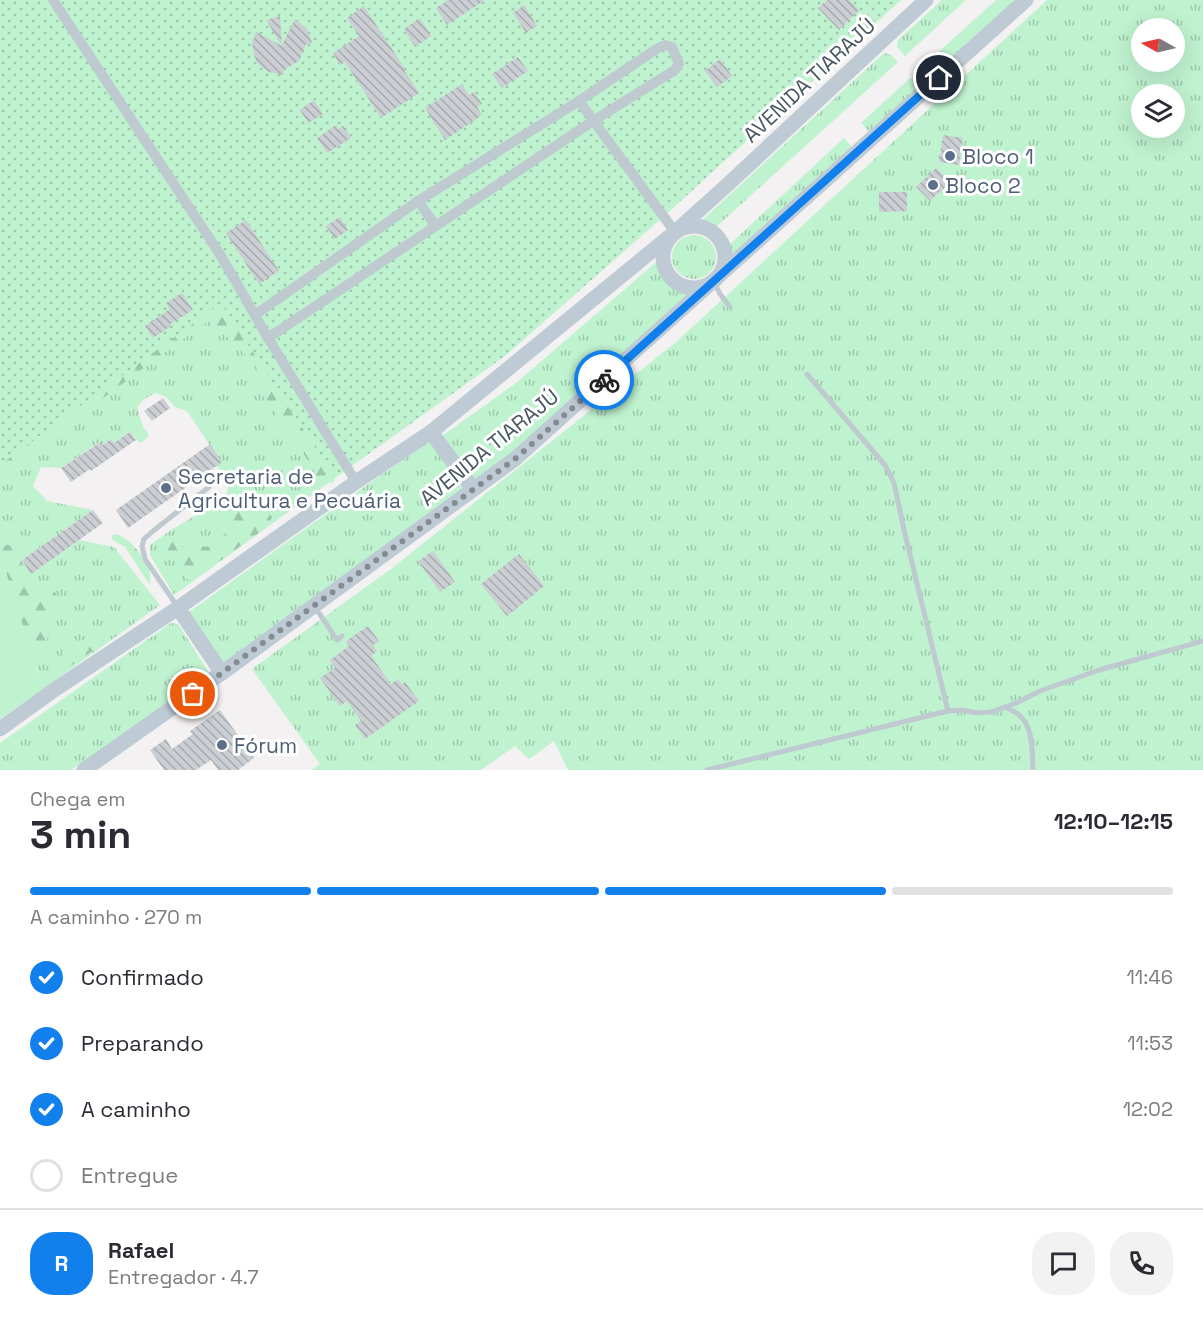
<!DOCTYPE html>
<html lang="pt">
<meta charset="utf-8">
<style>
:root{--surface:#fff;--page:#f2f2f3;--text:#2b2b33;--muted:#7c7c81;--line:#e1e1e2;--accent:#1180ed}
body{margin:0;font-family:"Space Grotesk",sans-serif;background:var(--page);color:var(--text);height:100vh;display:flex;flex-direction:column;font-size:22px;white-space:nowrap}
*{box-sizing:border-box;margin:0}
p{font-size:20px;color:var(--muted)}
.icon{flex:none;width:33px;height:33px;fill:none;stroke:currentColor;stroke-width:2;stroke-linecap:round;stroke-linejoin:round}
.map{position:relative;height:770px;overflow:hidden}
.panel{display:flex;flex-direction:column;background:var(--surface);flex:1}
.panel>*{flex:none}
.needle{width:39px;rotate:278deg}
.controls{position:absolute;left:1131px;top:18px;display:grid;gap:12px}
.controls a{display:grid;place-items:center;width:54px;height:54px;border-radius:50%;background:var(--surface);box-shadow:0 6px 24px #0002;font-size:30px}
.pin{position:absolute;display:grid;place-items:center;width:51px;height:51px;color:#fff;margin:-26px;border:3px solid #fff;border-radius:50%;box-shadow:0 2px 6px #0007}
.courier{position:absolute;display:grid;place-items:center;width:60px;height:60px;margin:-30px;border:4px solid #1180ed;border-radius:50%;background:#fff;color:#222;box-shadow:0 2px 8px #0007}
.head em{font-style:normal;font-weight:800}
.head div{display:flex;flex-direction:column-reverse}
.head{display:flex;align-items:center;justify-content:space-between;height:102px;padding:0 30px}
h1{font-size:39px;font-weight:800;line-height:45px}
.bar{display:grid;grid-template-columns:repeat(4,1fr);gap:9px 6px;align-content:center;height:72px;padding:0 30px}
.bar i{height:8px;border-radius:4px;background:var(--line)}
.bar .selected{background:var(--accent)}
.bar p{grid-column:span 4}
.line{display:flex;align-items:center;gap:15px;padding:0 30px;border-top:2px solid var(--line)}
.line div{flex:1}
.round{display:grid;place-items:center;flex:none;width:63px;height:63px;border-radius:24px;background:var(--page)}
ol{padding:0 30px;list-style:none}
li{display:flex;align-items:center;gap:18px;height:66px}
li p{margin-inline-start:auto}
li .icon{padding:6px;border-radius:50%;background:var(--accent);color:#fff;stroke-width:4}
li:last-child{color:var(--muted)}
li i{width:33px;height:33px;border:3px solid var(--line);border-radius:50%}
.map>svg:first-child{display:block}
.grass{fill:url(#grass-tufts);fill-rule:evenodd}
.forest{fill:url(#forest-firs)}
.park{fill:url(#park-dots)}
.garden{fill:#bff2cf}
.building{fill:url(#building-back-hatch)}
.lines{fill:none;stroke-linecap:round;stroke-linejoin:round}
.lane{stroke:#bec9d0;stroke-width:5}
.street{stroke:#bec9d0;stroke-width:10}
.secondary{stroke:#becbd5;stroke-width:15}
.done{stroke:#848c92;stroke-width:6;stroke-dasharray:0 10.8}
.route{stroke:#1180ed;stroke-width:8}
.service-dot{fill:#5c6f8a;stroke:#fff;stroke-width:2}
.labels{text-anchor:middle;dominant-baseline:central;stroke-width:6;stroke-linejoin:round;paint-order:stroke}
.street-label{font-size:21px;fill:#48565f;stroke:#fff}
.service-label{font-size:21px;fill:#4e5e75;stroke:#fff;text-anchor:start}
</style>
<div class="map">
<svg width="1203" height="770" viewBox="0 0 1203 770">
<defs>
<pattern id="grass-tufts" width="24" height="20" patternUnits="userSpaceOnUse" patternTransform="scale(1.5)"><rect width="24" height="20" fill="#bff2cf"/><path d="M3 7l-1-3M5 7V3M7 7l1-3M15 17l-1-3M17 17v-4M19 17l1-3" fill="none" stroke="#9dc7ab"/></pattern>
<pattern id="forest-firs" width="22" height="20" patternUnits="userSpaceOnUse" patternTransform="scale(1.5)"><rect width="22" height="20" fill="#bff2cf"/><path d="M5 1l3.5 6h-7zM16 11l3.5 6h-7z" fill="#9dc7ab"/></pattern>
<pattern id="park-dots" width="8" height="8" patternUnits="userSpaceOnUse" patternTransform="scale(1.5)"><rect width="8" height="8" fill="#bff2cf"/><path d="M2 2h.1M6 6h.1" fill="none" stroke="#9dc7ab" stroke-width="1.8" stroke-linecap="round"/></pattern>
<pattern id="building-back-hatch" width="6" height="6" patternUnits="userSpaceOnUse" patternTransform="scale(1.5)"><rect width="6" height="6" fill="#cbced3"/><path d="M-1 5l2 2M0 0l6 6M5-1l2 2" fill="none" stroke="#a7aaae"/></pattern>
</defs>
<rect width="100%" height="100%" fill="#f3f1f1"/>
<!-- grass -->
<g class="grass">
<polygon points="0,0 37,0 335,478 174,595 150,555 150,545 171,530 211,506 226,494 229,487 229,481 227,476 216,466 221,462 187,411 175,407 166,397 156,393 144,399 137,407 143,427 149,435 145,440 140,443 130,432 114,443 111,439 103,445 100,442 61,468 41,467 33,486 47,501 93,510 22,560 31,573 79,540 114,547 160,605 43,689 0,553"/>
<polygon points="942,0 966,0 905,56 897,47 898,40"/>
<polygon points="996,0 1020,0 928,79 921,71 922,67"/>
<path d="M 1047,0 L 1203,0 L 1203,770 L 568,770 L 554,741 L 529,759 L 515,746 L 481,770 L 312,770 L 320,764 L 252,669 L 391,569 L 675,343 ZM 1142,28 L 1174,28 L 1174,62 L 1142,62 ZM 1142,94 L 1174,94 L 1174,128 L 1142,128 Z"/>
<polygon points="884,53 891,55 898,62 715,228 699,223"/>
<polygon points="913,78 921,87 871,134 861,123 909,79"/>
<polygon points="844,138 854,150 729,262 728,246"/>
<circle cx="694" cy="257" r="22"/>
<path d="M 661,258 C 665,281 671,288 694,294 L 522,446 L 477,481 L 470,478 L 442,436 L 516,383 Z"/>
<polygon points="427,442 434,443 462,488 460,494 224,663 189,612"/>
<polygon points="171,623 178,624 208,671 206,677 71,770 0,770 0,743"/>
</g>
<!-- forest -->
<g class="forest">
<polygon points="224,299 335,470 335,478 333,483 320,481 317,478 314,470 300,448 294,441 266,400 262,391 259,373 253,361 231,342 220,327 208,321 77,417 68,426 64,428 52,422"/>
<polygon points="46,429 49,438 44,445 7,475 0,478 0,457"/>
<path d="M 222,504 L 244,510 L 253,509 L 268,512 L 272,517 L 267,527 L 192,581 L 187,579 L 177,559 C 171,557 166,562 160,561 L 157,556 L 160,545 L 166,536 C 174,536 175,544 182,547 C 191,542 196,544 206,547 L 231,530 L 217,519 Z"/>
<path d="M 114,534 C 131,536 155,568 150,584 L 147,581 L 125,547 L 114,541 L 111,537 Z"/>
<polygon points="0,545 15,546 21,552 21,573 29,589 55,592 59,600 39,665 30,666 0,584"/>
<path d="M 94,635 L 101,637 L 104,643 L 65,670 L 61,670 C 58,667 56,666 57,661 C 60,652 85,639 94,635 Z"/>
</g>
<!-- park -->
<polygon class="park" points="0,0 901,0 663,217 505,356 335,478 221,303 0,465"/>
<!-- garden -->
<polygon class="garden" points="0,553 43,689 0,719"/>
<!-- building -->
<g class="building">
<polygon points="448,0 485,0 447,25 436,8"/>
<polygon points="827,0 849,0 859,10 839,30 818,8"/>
<polygon points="524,5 537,26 526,33 513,13"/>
<polygon points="364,6 405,69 404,70 419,93 381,118 345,62 340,65 333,53 359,36 347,18"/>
<polygon points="280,16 282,45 295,19 307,29 312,43 306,44 299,61 283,70 284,75 269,72 262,67 257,62 254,55 252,43 256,32 282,46 266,20"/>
<polygon points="420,18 431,36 415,47 404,29"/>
<polygon points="518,57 528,71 502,88 492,74"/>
<polygon points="720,59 732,76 717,87 705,71"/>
<polygon points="462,84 469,95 474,92 482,104 477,107 482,115 445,140 425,108"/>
<polygon points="314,100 323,114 308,123 300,110"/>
<polygon points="336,125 338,129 343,126 351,138 327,153 317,138"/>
<polygon points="943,135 963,138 959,165 939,162"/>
<polygon points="936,168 950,182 930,201 916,187"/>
<polygon points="879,192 907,192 907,211 879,212"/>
<polygon points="340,217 348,230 335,239 326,226"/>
<polygon points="246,220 279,271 259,284 226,233"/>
<polygon points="182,293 193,310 170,324 171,326 153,338 145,326 170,309 166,303"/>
<polygon points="163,398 170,408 152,421 144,411"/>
<polygon points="130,432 136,440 91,471 90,469 71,482 61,468 101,442 103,445 111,439 114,443"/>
<polygon points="210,444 222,462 128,528 116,510"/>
<polygon points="93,510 103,523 31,574 22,560"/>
<polygon points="433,551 455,582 440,592 418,561"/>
<polygon points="519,554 544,586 507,616 481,584"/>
<polygon points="368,626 379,641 373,645 377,651 371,656 391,684 398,679 402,685 405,682 419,701 365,739 355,725 361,721 347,701 340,706 320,678 335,668 330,660 349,646 346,641"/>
<polygon points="220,710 254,758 238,770 218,770 211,760 196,770 164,770 150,750 166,739 172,749 193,734 190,731"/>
</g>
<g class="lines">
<!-- lane -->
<g class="lane">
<polyline points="714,282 720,294 729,306"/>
<polyline points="807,374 885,465 894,483 905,534 948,711"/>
<polyline points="177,606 145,559 142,546 144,539 153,531 209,487"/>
<polyline points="315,607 337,640 342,636"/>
<path d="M 1005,707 C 1009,709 1014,711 1018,714 C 1034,726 1032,753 1033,770"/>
<polyline points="707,770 948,711 961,710 978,713 991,712 1016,703 1040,691 1099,670 1203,641"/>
</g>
<!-- street -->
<g class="street">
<polyline points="53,0 221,256 268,338 356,482"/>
<polyline points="579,101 675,232"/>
<polyline points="418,201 436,226"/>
<polyline points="255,315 418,201 579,101 658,48 665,45 672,47 679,64 675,70 593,121 268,338"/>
</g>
<!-- secondary -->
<g class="secondary">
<circle cx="694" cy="257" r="31"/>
<polyline points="431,432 473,489"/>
<polyline points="178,608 222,673"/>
<polyline points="0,729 54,690 178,608 356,482 431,432 675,232 725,187 926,0"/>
<polyline points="84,770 233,665 515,459 1026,0"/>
</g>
</g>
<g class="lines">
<!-- done -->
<polyline class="done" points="193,694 515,459 604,380"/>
<!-- route -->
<polyline class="route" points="604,380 939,78"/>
</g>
<!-- markers -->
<g class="service-dot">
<circle cx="950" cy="156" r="6"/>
<circle cx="933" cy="185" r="6"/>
<circle cx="166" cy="488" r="6"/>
<circle cx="222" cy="745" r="6"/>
</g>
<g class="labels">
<!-- street labels -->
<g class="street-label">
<text transform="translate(809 80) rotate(-43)">AVENIDA TIARAJÚ</text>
<text transform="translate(489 447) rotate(-39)">AVENIDA TIARAJÚ</text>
</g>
<!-- service labels -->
<g class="service-label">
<text x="962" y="156">Bloco 1</text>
<text x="945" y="185">Bloco 2</text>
<text x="178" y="476">Secretaria de<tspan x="178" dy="24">Agricultura e Pecuária</tspan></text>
<text x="234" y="745">Fórum</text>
</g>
</g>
</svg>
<div class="controls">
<a><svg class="needle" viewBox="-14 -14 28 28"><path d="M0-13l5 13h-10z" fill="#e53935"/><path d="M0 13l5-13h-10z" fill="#7c7c81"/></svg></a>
<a><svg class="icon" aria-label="layers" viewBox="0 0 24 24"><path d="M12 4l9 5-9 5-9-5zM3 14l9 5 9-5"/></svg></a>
</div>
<div class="pin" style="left:193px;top:694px;background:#ea580c"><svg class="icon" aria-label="bag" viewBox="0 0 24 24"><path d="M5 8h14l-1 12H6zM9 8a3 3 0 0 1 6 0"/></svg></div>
<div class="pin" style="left:939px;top:78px;background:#1f2937"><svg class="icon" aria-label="home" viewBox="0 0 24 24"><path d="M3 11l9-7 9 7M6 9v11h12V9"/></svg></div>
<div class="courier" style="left:604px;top:380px"><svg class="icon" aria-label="bike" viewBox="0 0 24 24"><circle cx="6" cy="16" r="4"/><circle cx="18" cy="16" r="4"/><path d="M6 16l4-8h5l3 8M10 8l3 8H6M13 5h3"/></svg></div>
</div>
<section class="panel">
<div class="head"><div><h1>3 min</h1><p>Chega em</p></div><em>12:10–12:15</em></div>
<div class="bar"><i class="selected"></i><i class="selected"></i><i class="selected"></i><i></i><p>A caminho · 270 m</p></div>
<ol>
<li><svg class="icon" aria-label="check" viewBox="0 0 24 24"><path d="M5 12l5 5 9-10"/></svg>Confirmado<p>11:46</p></li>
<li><svg class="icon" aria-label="check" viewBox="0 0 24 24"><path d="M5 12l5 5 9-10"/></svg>Preparando<p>11:53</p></li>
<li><svg class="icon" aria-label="check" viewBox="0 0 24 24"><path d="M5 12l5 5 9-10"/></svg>A caminho<p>12:02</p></li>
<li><i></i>Entregue</li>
</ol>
<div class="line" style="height:108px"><b class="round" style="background:var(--accent);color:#fff">R</b><div><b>Rafael</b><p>Entregador · 4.7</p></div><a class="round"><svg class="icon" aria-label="chat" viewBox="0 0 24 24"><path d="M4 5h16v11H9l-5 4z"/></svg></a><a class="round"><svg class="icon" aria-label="phone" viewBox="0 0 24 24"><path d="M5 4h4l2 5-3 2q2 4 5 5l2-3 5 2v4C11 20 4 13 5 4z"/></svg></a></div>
</section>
